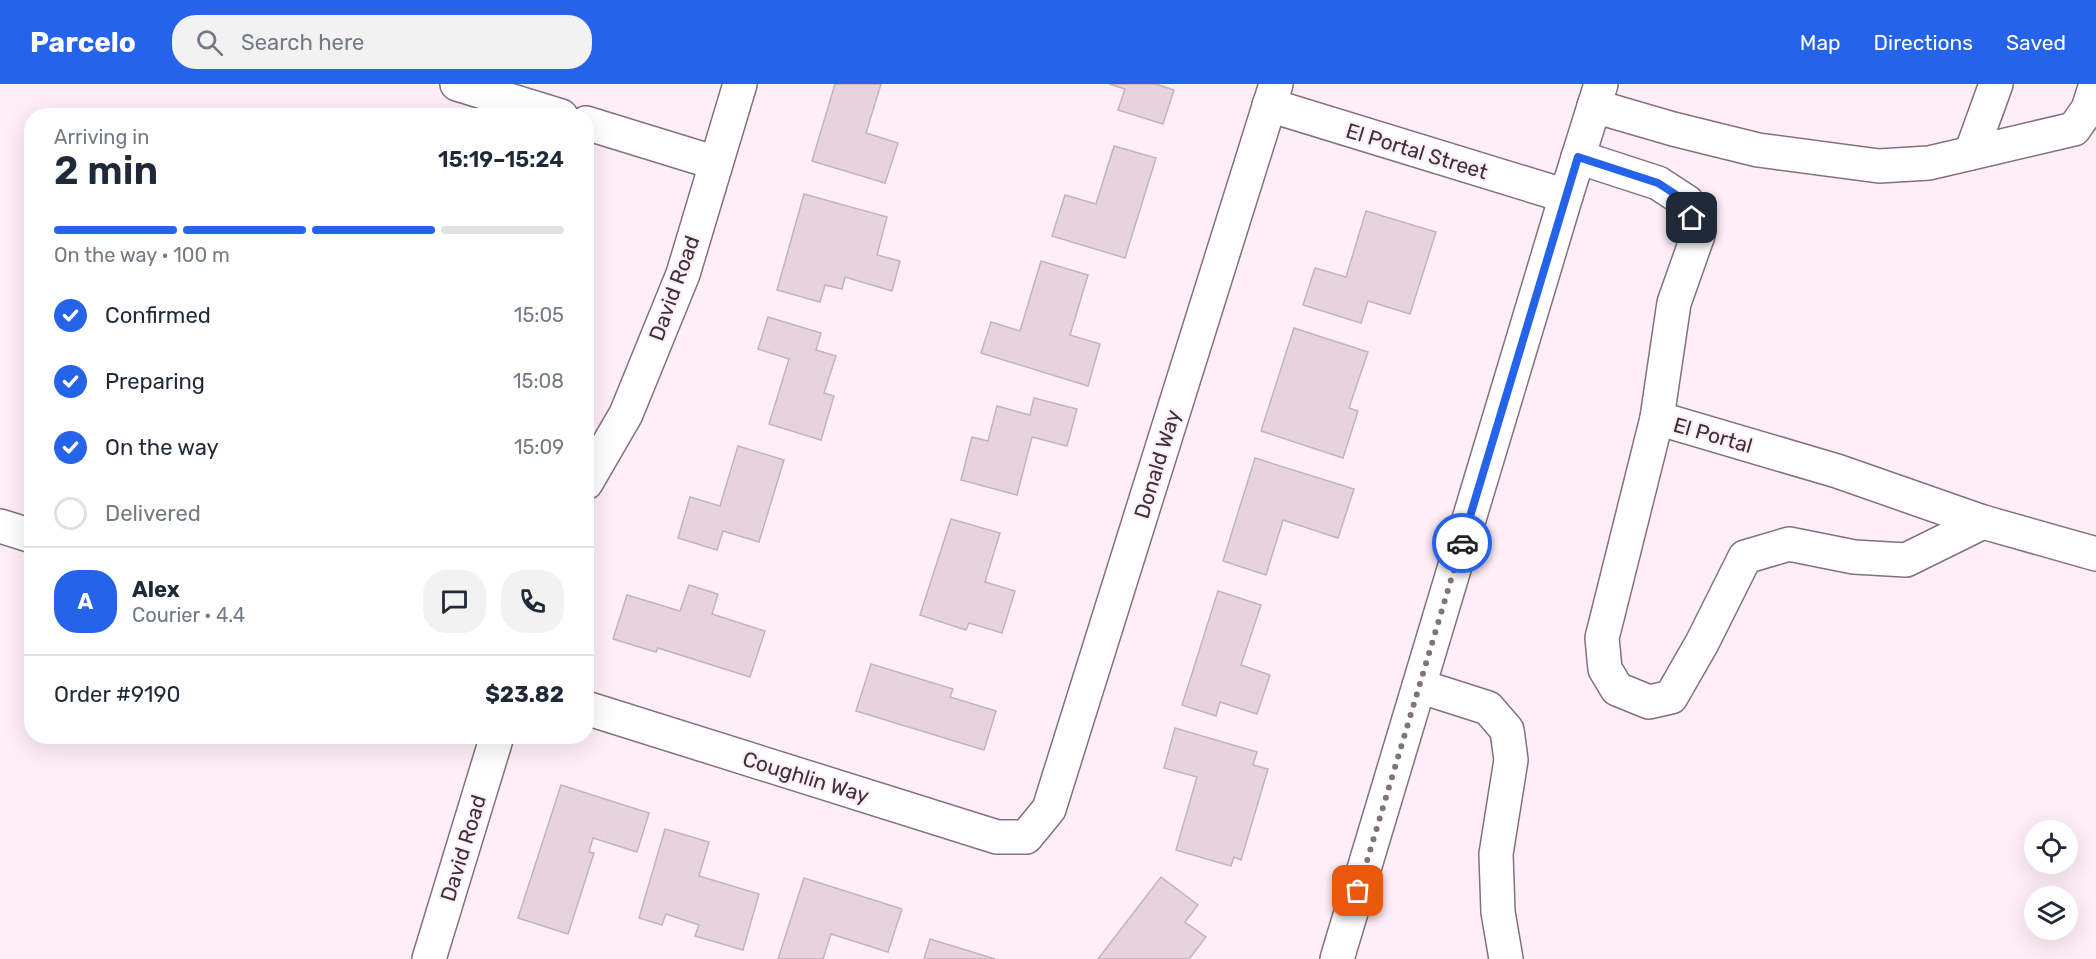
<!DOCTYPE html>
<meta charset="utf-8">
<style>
:root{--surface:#fff;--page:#f2f2f3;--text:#1f2937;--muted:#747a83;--line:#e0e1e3;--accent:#2563eb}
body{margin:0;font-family:Rubik,sans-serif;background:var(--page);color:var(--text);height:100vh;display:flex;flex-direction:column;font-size:22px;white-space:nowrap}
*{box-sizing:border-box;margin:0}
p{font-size:20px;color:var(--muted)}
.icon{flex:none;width:33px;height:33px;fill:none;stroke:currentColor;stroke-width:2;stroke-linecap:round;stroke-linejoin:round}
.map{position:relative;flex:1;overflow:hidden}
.side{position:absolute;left:24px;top:24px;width:570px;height:636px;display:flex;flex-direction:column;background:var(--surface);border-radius:24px;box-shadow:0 6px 24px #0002}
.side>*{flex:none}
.buttons{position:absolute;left:2024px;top:736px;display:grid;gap:12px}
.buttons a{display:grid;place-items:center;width:54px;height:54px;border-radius:50%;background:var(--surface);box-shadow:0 6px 24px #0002;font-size:30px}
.pin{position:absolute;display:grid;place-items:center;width:51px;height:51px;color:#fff;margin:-26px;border-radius:12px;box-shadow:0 3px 9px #0006}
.courier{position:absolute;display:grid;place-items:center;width:60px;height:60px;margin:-30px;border:4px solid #2563eb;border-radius:50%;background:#fff;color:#222;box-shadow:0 2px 8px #0007}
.headline em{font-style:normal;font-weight:600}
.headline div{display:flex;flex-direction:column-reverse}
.headline{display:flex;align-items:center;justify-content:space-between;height:102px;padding:0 30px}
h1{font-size:39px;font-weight:600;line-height:45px}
.bar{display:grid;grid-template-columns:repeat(4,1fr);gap:9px 6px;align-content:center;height:72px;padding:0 30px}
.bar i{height:8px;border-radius:4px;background:var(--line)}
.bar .current{background:var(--accent)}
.bar p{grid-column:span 4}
.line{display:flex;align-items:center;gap:15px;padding:0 30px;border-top:2px solid var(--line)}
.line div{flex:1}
.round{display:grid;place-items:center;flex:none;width:63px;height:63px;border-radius:24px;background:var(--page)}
ol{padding:0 30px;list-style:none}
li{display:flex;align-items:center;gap:18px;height:66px}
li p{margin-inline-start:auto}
li .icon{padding:6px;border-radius:50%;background:var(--accent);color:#fff;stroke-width:4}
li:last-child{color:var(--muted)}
li i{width:33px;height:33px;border:3px solid var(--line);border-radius:50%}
header{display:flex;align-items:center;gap:36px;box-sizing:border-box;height:84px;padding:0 30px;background:var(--accent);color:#fff}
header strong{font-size:28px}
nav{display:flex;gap:33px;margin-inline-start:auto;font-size:21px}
.search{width:420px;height:54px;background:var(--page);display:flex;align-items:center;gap:15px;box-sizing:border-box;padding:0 21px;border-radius:24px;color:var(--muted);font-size:22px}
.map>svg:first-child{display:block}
.building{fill:#e7d3de;stroke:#c5b2bc;stroke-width:1.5}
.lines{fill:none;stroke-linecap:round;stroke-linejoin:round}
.minor-casing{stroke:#83717b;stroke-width:36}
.major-casing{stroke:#83717b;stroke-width:36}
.minor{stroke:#fff;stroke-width:33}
.major{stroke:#fff;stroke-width:33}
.done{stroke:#80747a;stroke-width:6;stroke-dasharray:0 10.8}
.route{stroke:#2563eb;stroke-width:8}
.labels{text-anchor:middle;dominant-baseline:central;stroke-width:4.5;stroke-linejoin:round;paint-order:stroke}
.street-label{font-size:21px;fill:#3b3337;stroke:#ffeef7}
</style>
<header>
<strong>Parcelo</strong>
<div class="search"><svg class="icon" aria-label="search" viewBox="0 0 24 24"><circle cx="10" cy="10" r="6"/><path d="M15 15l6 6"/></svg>Search here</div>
<nav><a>Map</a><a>Directions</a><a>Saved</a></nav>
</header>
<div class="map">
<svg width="2096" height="875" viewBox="0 0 2096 875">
<rect width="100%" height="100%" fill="#ffeef7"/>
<!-- building -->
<g class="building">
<polygon points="835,0 881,0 866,49 898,59 885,99 812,77"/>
<polygon points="1109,0 1156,0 1174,6 1163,40 1118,26 1125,5"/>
<polygon points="1114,62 1156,74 1125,174 1052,152 1065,111 1096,120"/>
<polygon points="804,110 887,133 877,171 900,177 892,207 845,193 842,205 825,201 820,218 777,206"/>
<polygon points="1366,127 1436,148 1410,230 1368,217 1361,239 1303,221 1315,184 1346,193"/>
<polygon points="1041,177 1088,191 1070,251 1100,260 1088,302 981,269 991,238 1020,247"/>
<polygon points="768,233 821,249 816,266 836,272 824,309 834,312 821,356 769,340 789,275 758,265"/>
<polygon points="1294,244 1368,268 1349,324 1358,327 1343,374 1261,347"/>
<polygon points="1034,314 1077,325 1067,362 1032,353 1017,411 961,396 972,353 988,357 997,322 1030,331"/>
<polygon points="738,362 784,376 759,458 723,447 717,466 678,454 690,413 720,422"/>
<polygon points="1255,374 1354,405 1338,454 1283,436 1266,491 1223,477"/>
<polygon points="951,435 1000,449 985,498 1015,507 1002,549 969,539 966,546 920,531"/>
<polygon points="689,501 718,510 712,530 765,547 750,593 658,564 656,568 613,555 627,511 680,527"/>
<polygon points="1218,507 1261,521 1241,581 1270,591 1257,630 1220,618 1216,632 1182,621"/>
<polygon points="871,580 953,605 950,613 996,627 984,666 856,627"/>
<polygon points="1175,644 1257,668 1253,681 1268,685 1241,776 1234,773 1231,782 1176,766 1197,693 1164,684"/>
<polygon points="561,701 649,729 637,768 593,754 589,768 594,769 568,850 518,834"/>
<polygon points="665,745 709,758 699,792 759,810 743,866 695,852 699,841 666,830 662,841 639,834"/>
<polygon points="1161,793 1198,821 1185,838 1206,853 1189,875 1098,875"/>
<polygon points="804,794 902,825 888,868 831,850 823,875 778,875"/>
<polygon points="930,855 995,875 924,875"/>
</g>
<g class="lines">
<!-- minor casing -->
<g class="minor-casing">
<g id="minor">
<polyline points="457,0 561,32"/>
<polyline points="1269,21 1566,112"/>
<polyline points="1594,22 1673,45 1758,66 1879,82 1929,79 2074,45 2088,25 2096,0"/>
<polyline points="586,39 716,79"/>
<polyline points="1971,69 1996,0"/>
<polyline points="1578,73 1658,99 1687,118 1698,151 1674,219 1657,334 1602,554 1605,585 1617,605 1649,618 1671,613 1702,559 1745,473 1789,460 1854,473 1906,476 1983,438"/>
<polyline points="1657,334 1837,387 1983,438 2096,470"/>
<polyline points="586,399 626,330 683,190 740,0"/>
<polyline points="0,442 32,452"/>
<polyline points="1419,602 1488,624 1507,646 1511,676 1496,770 1498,828 1506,875"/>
<polyline points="586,624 997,753 1026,753 1049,725 1276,0"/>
<polyline points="429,875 497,652"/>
</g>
</g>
<!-- major casing -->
<g class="major-casing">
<polyline id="major" points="1337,875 1566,112 1601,0"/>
</g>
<!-- minor -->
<use href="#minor" class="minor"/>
<!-- major -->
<use href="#major" class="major"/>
</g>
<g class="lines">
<!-- done -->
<polyline class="done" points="1358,807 1462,459"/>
<!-- route -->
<polyline class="route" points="1462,459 1578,73 1658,99 1687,118 1692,134"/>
</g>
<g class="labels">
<!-- street labels -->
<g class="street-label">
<text transform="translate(1417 67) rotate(17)">El Portal Street</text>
<text transform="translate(674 204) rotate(-70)">David Road</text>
<text transform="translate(1713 351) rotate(16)">El Portal</text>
<text transform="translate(1157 380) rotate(-73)">Donald Way</text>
<text transform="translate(806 693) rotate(17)">Coughlin Way</text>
<text transform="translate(463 764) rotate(-73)">David Road</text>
</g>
</g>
</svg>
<div class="buttons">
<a><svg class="icon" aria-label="locate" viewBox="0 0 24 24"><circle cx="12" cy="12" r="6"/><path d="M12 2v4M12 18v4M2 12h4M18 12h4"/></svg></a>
<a><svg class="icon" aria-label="layers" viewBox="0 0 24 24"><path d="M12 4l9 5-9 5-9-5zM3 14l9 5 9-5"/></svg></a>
</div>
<div class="pin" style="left:1358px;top:807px;background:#ea580c"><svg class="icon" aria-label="bag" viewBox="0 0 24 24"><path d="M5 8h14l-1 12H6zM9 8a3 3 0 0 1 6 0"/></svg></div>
<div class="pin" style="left:1692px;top:134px;background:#1f2937"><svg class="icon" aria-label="home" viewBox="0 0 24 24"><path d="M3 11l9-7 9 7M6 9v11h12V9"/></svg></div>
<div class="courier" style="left:1462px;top:459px"><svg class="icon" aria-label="car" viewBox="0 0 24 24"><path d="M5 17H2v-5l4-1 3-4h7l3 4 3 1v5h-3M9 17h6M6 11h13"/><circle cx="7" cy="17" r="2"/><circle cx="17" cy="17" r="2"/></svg></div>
<section class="side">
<div class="headline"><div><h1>2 min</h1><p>Arriving in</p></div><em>15:19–15:24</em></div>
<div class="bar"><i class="current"></i><i class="current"></i><i class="current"></i><i></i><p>On the way · 100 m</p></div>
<ol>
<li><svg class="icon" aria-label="check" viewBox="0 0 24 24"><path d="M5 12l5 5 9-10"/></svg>Confirmed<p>15:05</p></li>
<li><svg class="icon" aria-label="check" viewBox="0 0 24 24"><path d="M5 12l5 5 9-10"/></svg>Preparing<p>15:08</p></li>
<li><svg class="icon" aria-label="check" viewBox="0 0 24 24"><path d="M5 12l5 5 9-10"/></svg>On the way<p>15:09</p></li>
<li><i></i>Delivered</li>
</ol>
<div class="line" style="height:108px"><b class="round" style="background:var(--accent);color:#fff">A</b><div><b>Alex</b><p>Courier · 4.4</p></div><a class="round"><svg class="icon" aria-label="chat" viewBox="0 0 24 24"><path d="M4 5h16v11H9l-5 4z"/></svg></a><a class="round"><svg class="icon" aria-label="phone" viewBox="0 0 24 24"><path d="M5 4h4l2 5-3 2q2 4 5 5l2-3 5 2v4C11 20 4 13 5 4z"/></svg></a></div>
<div class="line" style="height:78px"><div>Order #9190</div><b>$23.82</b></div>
</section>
</div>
